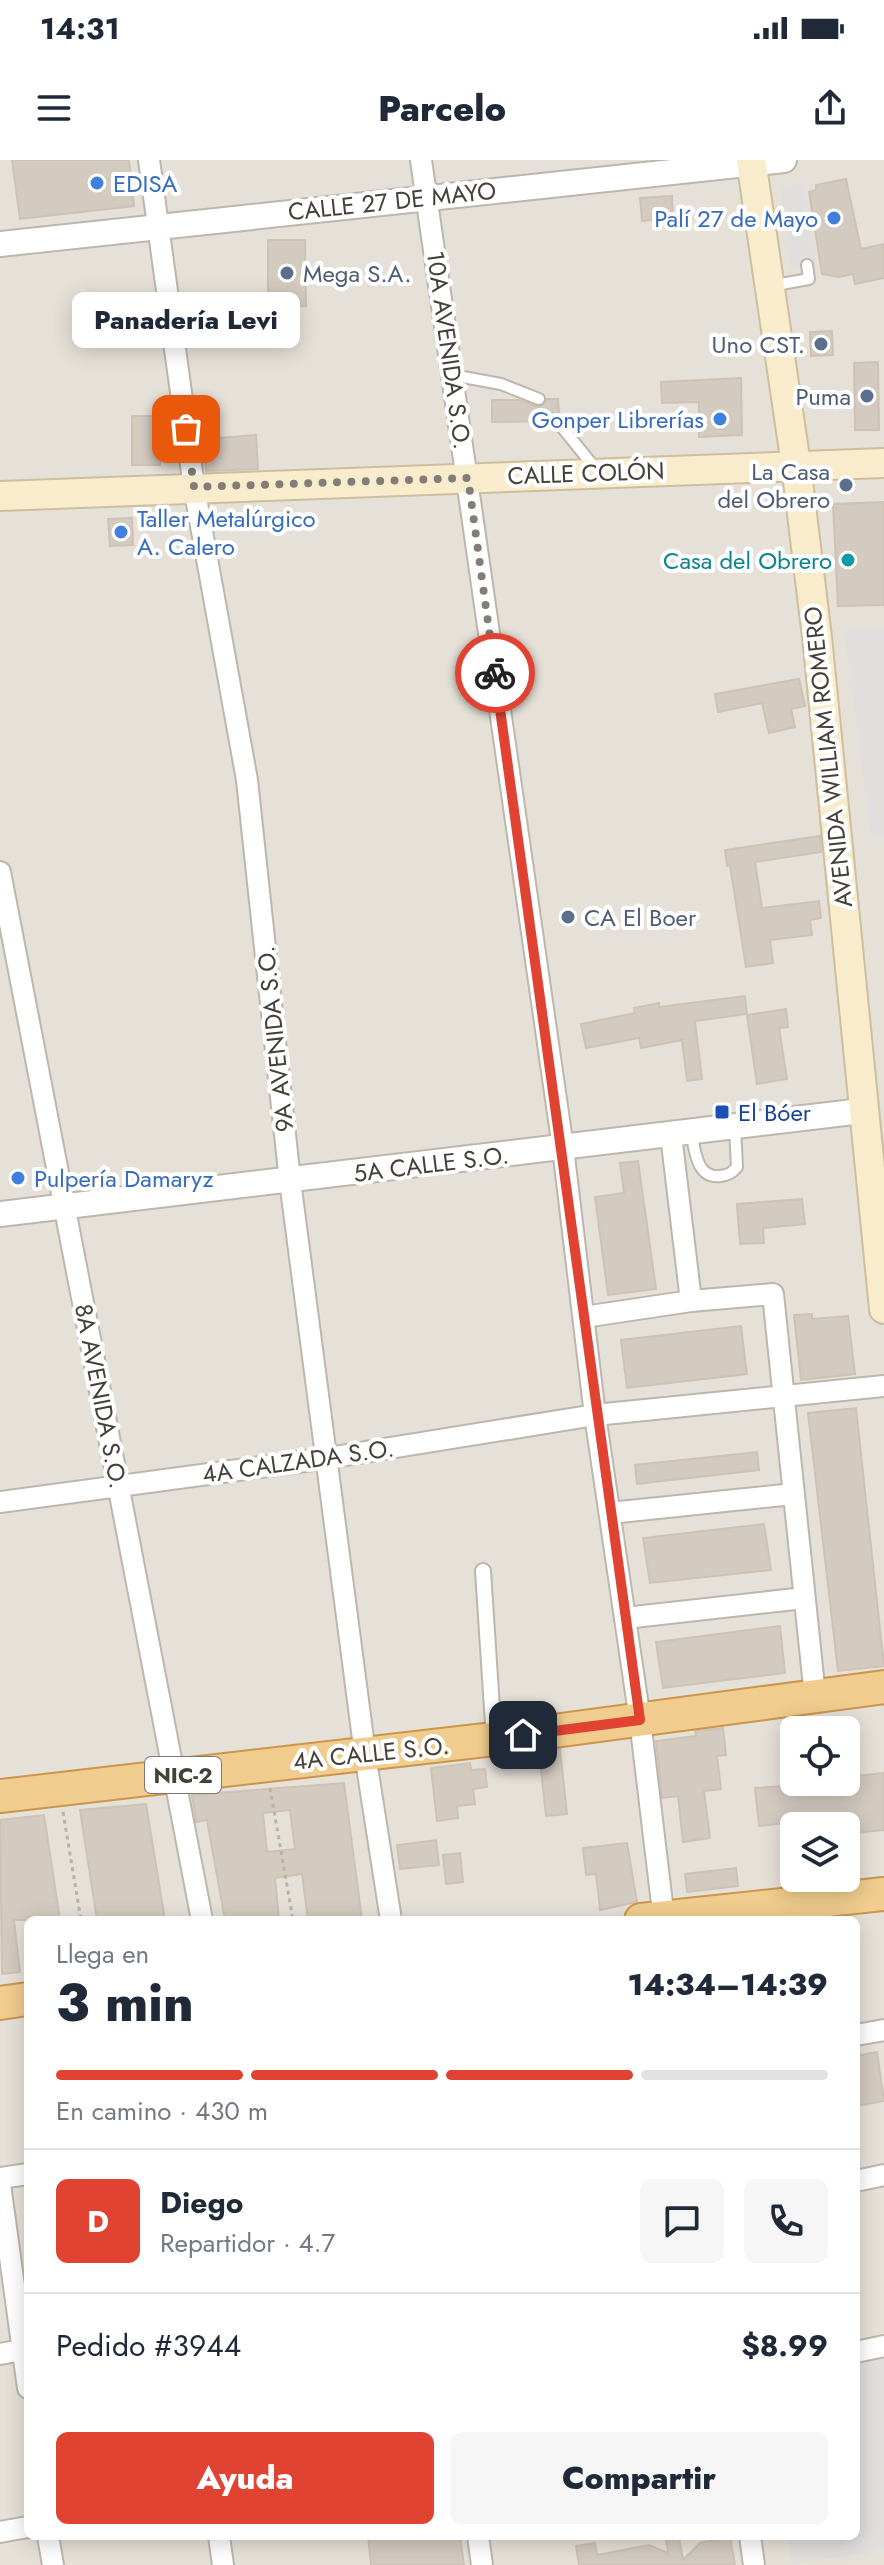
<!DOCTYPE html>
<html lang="es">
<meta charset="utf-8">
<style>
:root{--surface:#fff;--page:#f6f6f7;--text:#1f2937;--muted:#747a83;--line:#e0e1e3;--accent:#e14332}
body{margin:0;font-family:Jost,sans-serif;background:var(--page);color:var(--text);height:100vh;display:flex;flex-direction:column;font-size:30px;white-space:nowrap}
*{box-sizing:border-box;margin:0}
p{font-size:26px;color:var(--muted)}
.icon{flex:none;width:44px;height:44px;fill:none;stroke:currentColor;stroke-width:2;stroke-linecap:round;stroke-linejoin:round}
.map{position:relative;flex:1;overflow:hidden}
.drawer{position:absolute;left:24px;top:1756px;width:836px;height:624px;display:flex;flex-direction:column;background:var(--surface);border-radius:12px;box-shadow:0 4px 20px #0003}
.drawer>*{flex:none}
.controls{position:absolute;left:780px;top:1556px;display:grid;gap:16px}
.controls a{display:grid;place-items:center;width:80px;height:80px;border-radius:12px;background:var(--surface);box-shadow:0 4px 20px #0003;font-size:40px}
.pin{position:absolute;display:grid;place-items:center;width:68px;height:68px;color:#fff;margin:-34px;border-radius:16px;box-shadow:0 4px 12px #0006}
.courier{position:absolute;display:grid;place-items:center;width:80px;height:80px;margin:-40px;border:6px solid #e14332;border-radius:50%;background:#fff;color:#222;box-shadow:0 2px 10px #0007}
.bubble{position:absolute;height:56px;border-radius:12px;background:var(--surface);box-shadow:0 4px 20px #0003;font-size:26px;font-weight:800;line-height:56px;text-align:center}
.overview em{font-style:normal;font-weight:800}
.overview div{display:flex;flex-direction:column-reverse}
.overview{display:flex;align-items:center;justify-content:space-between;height:136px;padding:0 32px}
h1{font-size:52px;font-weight:800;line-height:60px}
.bar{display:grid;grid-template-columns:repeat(4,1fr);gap:12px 8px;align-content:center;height:96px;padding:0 32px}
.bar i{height:10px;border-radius:6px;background:var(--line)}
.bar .active{background:var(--accent)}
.bar p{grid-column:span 4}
.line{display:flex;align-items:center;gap:20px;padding:0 32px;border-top:2px solid var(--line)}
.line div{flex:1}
.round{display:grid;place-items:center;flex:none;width:84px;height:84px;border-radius:12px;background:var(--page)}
.primary-button{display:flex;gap:16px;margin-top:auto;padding:16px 32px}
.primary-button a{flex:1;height:92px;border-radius:12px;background:var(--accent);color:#fff;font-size:32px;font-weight:800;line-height:92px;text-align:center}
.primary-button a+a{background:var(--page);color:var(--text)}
.status{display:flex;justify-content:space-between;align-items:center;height:56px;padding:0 40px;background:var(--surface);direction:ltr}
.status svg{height:22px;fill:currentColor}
header{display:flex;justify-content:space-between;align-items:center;height:104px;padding:0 32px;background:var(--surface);font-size:36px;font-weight:800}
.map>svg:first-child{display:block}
.residential{fill:#e6e1d8;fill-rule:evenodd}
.parking{fill:#e1dfdd}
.building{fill:#d3cac0;stroke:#cdc2b4;stroke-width:2;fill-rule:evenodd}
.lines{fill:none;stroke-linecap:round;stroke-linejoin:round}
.service-casing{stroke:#bdb6ad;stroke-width:14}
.pedestrian-casing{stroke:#bdb6ad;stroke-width:18}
.minor-casing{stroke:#bdb6ad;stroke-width:24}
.tertiary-casing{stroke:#bdb6ad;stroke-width:28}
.secondary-casing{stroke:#cdbe9e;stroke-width:32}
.trunk-casing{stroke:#cb954b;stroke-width:36}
.path{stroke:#bdb1a0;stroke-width:3;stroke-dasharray:4 4;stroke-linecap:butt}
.service{stroke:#fff;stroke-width:10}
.pedestrian{stroke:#fff;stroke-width:14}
.minor{stroke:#fff;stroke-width:20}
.tertiary{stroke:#fff;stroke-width:24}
.secondary{stroke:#f8eccd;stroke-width:28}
.trunk{stroke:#f0cc8e;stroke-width:32}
.done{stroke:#827d76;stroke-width:8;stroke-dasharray:0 14.4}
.route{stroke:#e14332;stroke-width:10}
.shop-dot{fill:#3f7fe0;stroke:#fff;stroke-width:3}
.service-dot{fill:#5c6f8a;stroke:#fff;stroke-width:3}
.culture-dot{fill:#0f9aa8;stroke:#fff;stroke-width:3}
.transit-dot{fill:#1a4fb4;stroke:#fff;stroke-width:3}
.labels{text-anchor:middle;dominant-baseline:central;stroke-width:8;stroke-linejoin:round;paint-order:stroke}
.shield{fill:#fff;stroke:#7d7974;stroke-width:2}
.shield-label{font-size:22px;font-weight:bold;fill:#454038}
.shop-label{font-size:24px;fill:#366cbe;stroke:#fff;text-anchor:start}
.street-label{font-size:24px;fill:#454038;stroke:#fff}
.service-label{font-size:24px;fill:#4e5e75;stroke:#fff;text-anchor:end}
.culture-label{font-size:24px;fill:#0d838f;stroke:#fff;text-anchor:end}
.transit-label{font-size:24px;fill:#164399;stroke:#fff;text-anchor:start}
</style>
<div class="status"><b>14:31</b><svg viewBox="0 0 49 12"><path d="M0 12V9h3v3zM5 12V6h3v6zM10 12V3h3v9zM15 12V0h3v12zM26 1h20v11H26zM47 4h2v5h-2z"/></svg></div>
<header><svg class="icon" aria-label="menu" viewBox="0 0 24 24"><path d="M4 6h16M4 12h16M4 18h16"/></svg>Parcelo<svg class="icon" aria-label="share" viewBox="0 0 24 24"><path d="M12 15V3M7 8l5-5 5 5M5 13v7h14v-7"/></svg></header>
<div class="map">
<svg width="884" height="2405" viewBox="0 0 884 2405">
<rect width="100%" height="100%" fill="#f2efe9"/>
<!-- residential -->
<path class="residential" d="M 0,0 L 884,0 L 884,2405 L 0,2405 ZM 794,1570 L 846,1570 L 846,1622 L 794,1622 ZM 794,1666 L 846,1666 L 846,1718 L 794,1718 ZM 28,1760 L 856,1760 L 856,2376 L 28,2376 Z"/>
<!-- parking -->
<g class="parking">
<polygon points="805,22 817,103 790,108 780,27"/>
<polygon points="884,467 884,676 871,677 844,471"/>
<polygon points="884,2190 884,2390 792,2405 788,2376 856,2376 856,2196"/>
</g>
<!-- building -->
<g class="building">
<polygon points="12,0 129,0 134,46 20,59"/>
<polygon points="846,19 861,89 884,84 884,118 855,124 853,114 839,117 822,114 809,32 816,30 816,25"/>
<polygon points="672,36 673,58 642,61 640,38"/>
<polygon points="268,80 305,80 306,146 268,146"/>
<polygon points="832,171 833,195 811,196 810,172"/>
<polygon points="878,202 879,270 855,270 854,203"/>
<polygon points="741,218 742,275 699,277 699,242 662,243 661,222"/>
<polygon points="547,239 558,239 559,253 551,255 549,261 492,262 492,240 519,240 539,247"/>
<rect x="132" y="256" width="28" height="49"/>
<polygon points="256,275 258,309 206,311 204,279"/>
<polygon points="884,342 884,445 838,446 833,344"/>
<polygon points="132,358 133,385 110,386 108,359"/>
<polygon points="799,519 805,546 791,549 795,567 769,573 762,543 718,552 715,534"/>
<polygon points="820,676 821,692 755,702 762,748 819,741 821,758 810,760 812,775 770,780 773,803 746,807 730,705 727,706 725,690"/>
<polygon points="745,836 747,854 695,861 702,919 687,921 682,880 641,888 639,878 586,888 581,864 635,853 634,848 659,843 659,847"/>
<polygon points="786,849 788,867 779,868 787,919 757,924 747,855"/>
<polygon points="638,1001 656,1129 608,1135 595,1037 624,1033 620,1003"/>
<polygon points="802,1039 805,1064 763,1068 764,1083 740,1084 737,1044"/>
<polygon points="812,1154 812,1159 848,1156 855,1214 801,1220 794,1155"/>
<polygon points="741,1166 747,1214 627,1228 621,1180"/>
<polygon points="856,1248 884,1506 838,1511 808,1253"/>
<polygon points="757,1292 759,1310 637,1324 635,1305"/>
<polygon points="764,1364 771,1410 650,1423 643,1378"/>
<polygon points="780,1466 785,1513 663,1528 656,1482"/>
<polygon points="723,1568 726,1595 717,1596 721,1629 704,1631 710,1678 683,1682 678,1636 662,1638 656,1581 696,1576 695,1571"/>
<polygon points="560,1589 567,1654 546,1656 539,1592"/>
<polygon points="470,1603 471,1610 485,1609 487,1627 473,1629 475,1644 457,1646 458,1658 437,1661 431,1608"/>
<polygon points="884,1613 884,1670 846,1674 844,1656 759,1666 755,1628 846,1622 846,1617"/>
<path d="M 344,1623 L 362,1760 L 308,1760 L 302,1714 L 275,1718 L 279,1760 L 225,1760 L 207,1660 L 196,1662 L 192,1635 ZM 290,1650 L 295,1689 L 267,1692 L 263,1653 Z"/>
<polygon points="146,1644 165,1760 97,1760 80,1650"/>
<polygon points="44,1655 60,1760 14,1760 20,1812 2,1814 0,1660"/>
<polygon points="436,1680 439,1705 400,1709 397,1685"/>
<polygon points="627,1683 637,1742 600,1750 596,1714 586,1715 583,1688"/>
<polygon points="460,1693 463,1722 446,1724 443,1695"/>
<polygon points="736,1708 738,1726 687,1732 685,1714"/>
<polygon points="877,1892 884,1941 856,1946 856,1896"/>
<polygon points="368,2376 460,2376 464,2405 371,2405"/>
<polygon points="730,2377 735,2405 579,2405 576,2386 595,2383 597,2395 649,2385 668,2393 666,2380 679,2378 683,2400 700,2383"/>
</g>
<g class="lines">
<!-- service casing -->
<g class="service-casing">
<g id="service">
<polyline points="770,126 809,119 807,105"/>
<polyline points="452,215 501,224 539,239"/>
<polyline points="557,261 595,308"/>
<path d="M 691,972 C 695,989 696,1019 720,1016 C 728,1015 732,1013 737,1007 L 735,967"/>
</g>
</g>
<!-- pedestrian casing -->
<g class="pedestrian-casing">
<polyline id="pedestrian" points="483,1411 494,1579"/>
</g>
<!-- minor casing -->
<g class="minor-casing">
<g id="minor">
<polyline points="149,0 194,327 247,620 290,1021 365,1594 391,1760"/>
<polyline points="421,0 563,988 595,1255 640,1560 664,1760"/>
<polyline points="0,712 202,1760"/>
<polyline points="671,975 691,1141"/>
<polyline points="584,1157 691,1141 773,1134 815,1536"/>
<polyline points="0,1342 328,1298 595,1255 884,1226"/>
<polyline points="610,1353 793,1334"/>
<polyline points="625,1458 804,1438"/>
<polyline points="856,1875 884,1870"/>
<polyline points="0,2018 28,2014"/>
<polyline points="856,2021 884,2015"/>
<polyline points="0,2024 28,2228"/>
<polyline points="856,2192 884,2186"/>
<polyline points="0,2194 28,2189"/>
<polyline points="0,2372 28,2367"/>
<polyline points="48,2376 53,2405"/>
<polyline points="219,2376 223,2405"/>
<polyline points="478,2376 482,2405"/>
<polyline points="750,2376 754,2405"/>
</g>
</g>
<!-- tertiary casing -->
<g class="tertiary-casing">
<g id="tertiary">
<polyline points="0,84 784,0"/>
<polyline points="0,1054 862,951"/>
</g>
</g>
<!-- secondary casing -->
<g class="secondary-casing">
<g id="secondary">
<polyline points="751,0 796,305 817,477 884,1149"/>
<polyline points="0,336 884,303"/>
</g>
</g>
<!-- trunk casing -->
<g class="trunk-casing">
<g id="trunk">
<polyline points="0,1636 494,1579 884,1527"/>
<polyline points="641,1760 884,1734"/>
<polyline points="0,1843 28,1839"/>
</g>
</g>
<!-- path -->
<g class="path">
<polyline points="270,1628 293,1760"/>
<polyline points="63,1652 81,1760"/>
</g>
<!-- service -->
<use href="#service" class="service"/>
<!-- pedestrian -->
<use href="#pedestrian" class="pedestrian"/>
<!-- minor -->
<use href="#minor" class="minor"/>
<!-- tertiary -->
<use href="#tertiary" class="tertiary"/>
<!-- secondary -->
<use href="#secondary" class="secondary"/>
<!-- trunk -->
<use href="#trunk" class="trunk"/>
</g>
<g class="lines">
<!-- done -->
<polyline class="done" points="186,269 194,327 468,318 495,513"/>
<!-- route -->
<polyline class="route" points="495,513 640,1560 523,1575"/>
</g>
<!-- markers -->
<g class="shop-dot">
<circle cx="97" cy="23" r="8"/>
<circle cx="834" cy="58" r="8"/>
<circle cx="720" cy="259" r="8"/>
<circle cx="121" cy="372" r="8"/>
<circle cx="18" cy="1018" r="8"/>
</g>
<g class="service-dot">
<circle cx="287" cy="113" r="8"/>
<circle cx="821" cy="184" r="8"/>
<circle cx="867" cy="236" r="8"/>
<circle cx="846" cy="325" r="8"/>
<circle cx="568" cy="757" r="8"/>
</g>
<circle class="culture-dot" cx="848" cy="400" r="8"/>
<rect class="transit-dot" x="714" y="944" width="16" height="16" rx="4"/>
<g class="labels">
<!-- shield labels -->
<rect class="shield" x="145" y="1597" width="76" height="36" rx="6"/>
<g class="shield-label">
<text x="183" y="1615">NIC-2</text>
</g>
<!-- shop labels -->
<g class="shop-label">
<text x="113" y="23">EDISA</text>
<text x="818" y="58" text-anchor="end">Palí 27 de Mayo</text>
<text x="704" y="259" text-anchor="end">Gonper Librerías</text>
<text x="137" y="358">Taller Metalúrgico<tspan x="137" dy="28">A. Calero</tspan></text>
<text x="34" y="1018">Pulpería Damaryz</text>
</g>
<!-- street labels -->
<g class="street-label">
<text transform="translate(392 41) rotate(-6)">CALLE 27 DE MAYO</text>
<text transform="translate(449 190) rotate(82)">10A AVENIDA S.O.</text>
<text transform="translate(586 313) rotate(-2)">CALLE COLÓN</text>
<text transform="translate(828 597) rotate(-96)">AVENIDA WILLIAM ROMERO</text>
<text transform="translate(275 879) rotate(-96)">9A AVENIDA S.O.</text>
<text transform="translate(431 1004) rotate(-7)">5A CALLE S.O.</text>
<text transform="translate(101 1236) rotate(79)">8A AVENIDA S.O.</text>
<text transform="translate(298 1301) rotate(-8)">4A CALZADA S.O.</text>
<text transform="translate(371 1593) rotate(-6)">4A CALLE S.O.</text>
</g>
<!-- service labels -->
<g class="service-label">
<text x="303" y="113" text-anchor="start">Mega S.A.</text>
<text x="805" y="184">Uno CST.</text>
<text x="851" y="236">Puma</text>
<text x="830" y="311">La Casa<tspan x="830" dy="28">del Obrero</tspan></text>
<text x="584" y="757" text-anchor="start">CA El Boer</text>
</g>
<!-- culture labels -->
<g class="culture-label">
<text x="832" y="400">Casa del Obrero</text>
</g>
<!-- transit labels -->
<g class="transit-label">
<text x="738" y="952">El Bóer</text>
</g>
</g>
</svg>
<div class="controls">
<a><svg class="icon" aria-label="locate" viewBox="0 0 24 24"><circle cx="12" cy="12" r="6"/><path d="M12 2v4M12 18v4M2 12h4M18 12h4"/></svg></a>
<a><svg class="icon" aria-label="layers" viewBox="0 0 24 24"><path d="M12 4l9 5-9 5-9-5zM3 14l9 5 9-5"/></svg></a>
</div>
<div class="pin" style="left:186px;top:269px;background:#ea580c"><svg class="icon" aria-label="bag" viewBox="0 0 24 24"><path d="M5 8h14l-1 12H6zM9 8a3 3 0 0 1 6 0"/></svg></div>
<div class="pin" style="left:523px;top:1575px;background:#1f2937"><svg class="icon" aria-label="home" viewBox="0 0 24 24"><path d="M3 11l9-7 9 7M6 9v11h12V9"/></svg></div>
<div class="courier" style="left:495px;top:513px"><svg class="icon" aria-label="bike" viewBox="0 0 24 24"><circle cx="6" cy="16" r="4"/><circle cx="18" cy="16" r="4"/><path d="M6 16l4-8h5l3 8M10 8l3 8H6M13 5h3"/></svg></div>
<div class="bubble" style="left:72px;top:132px;width:228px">Panadería Levi</div>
<section class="drawer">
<div class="overview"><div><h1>3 min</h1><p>Llega en</p></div><em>14:34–14:39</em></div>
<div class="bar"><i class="active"></i><i class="active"></i><i class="active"></i><i></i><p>En camino · 430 m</p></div>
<div class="line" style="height:144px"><b class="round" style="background:var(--accent);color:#fff">D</b><div><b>Diego</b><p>Repartidor · 4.7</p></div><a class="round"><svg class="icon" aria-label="chat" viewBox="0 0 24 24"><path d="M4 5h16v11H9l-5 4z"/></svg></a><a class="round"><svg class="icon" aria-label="phone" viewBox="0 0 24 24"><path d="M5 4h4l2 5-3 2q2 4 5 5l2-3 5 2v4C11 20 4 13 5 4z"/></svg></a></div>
<div class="line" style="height:104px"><div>Pedido #3944</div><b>$8.99</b></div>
<div class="primary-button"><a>Ayuda</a><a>Compartir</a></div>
</section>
</div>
